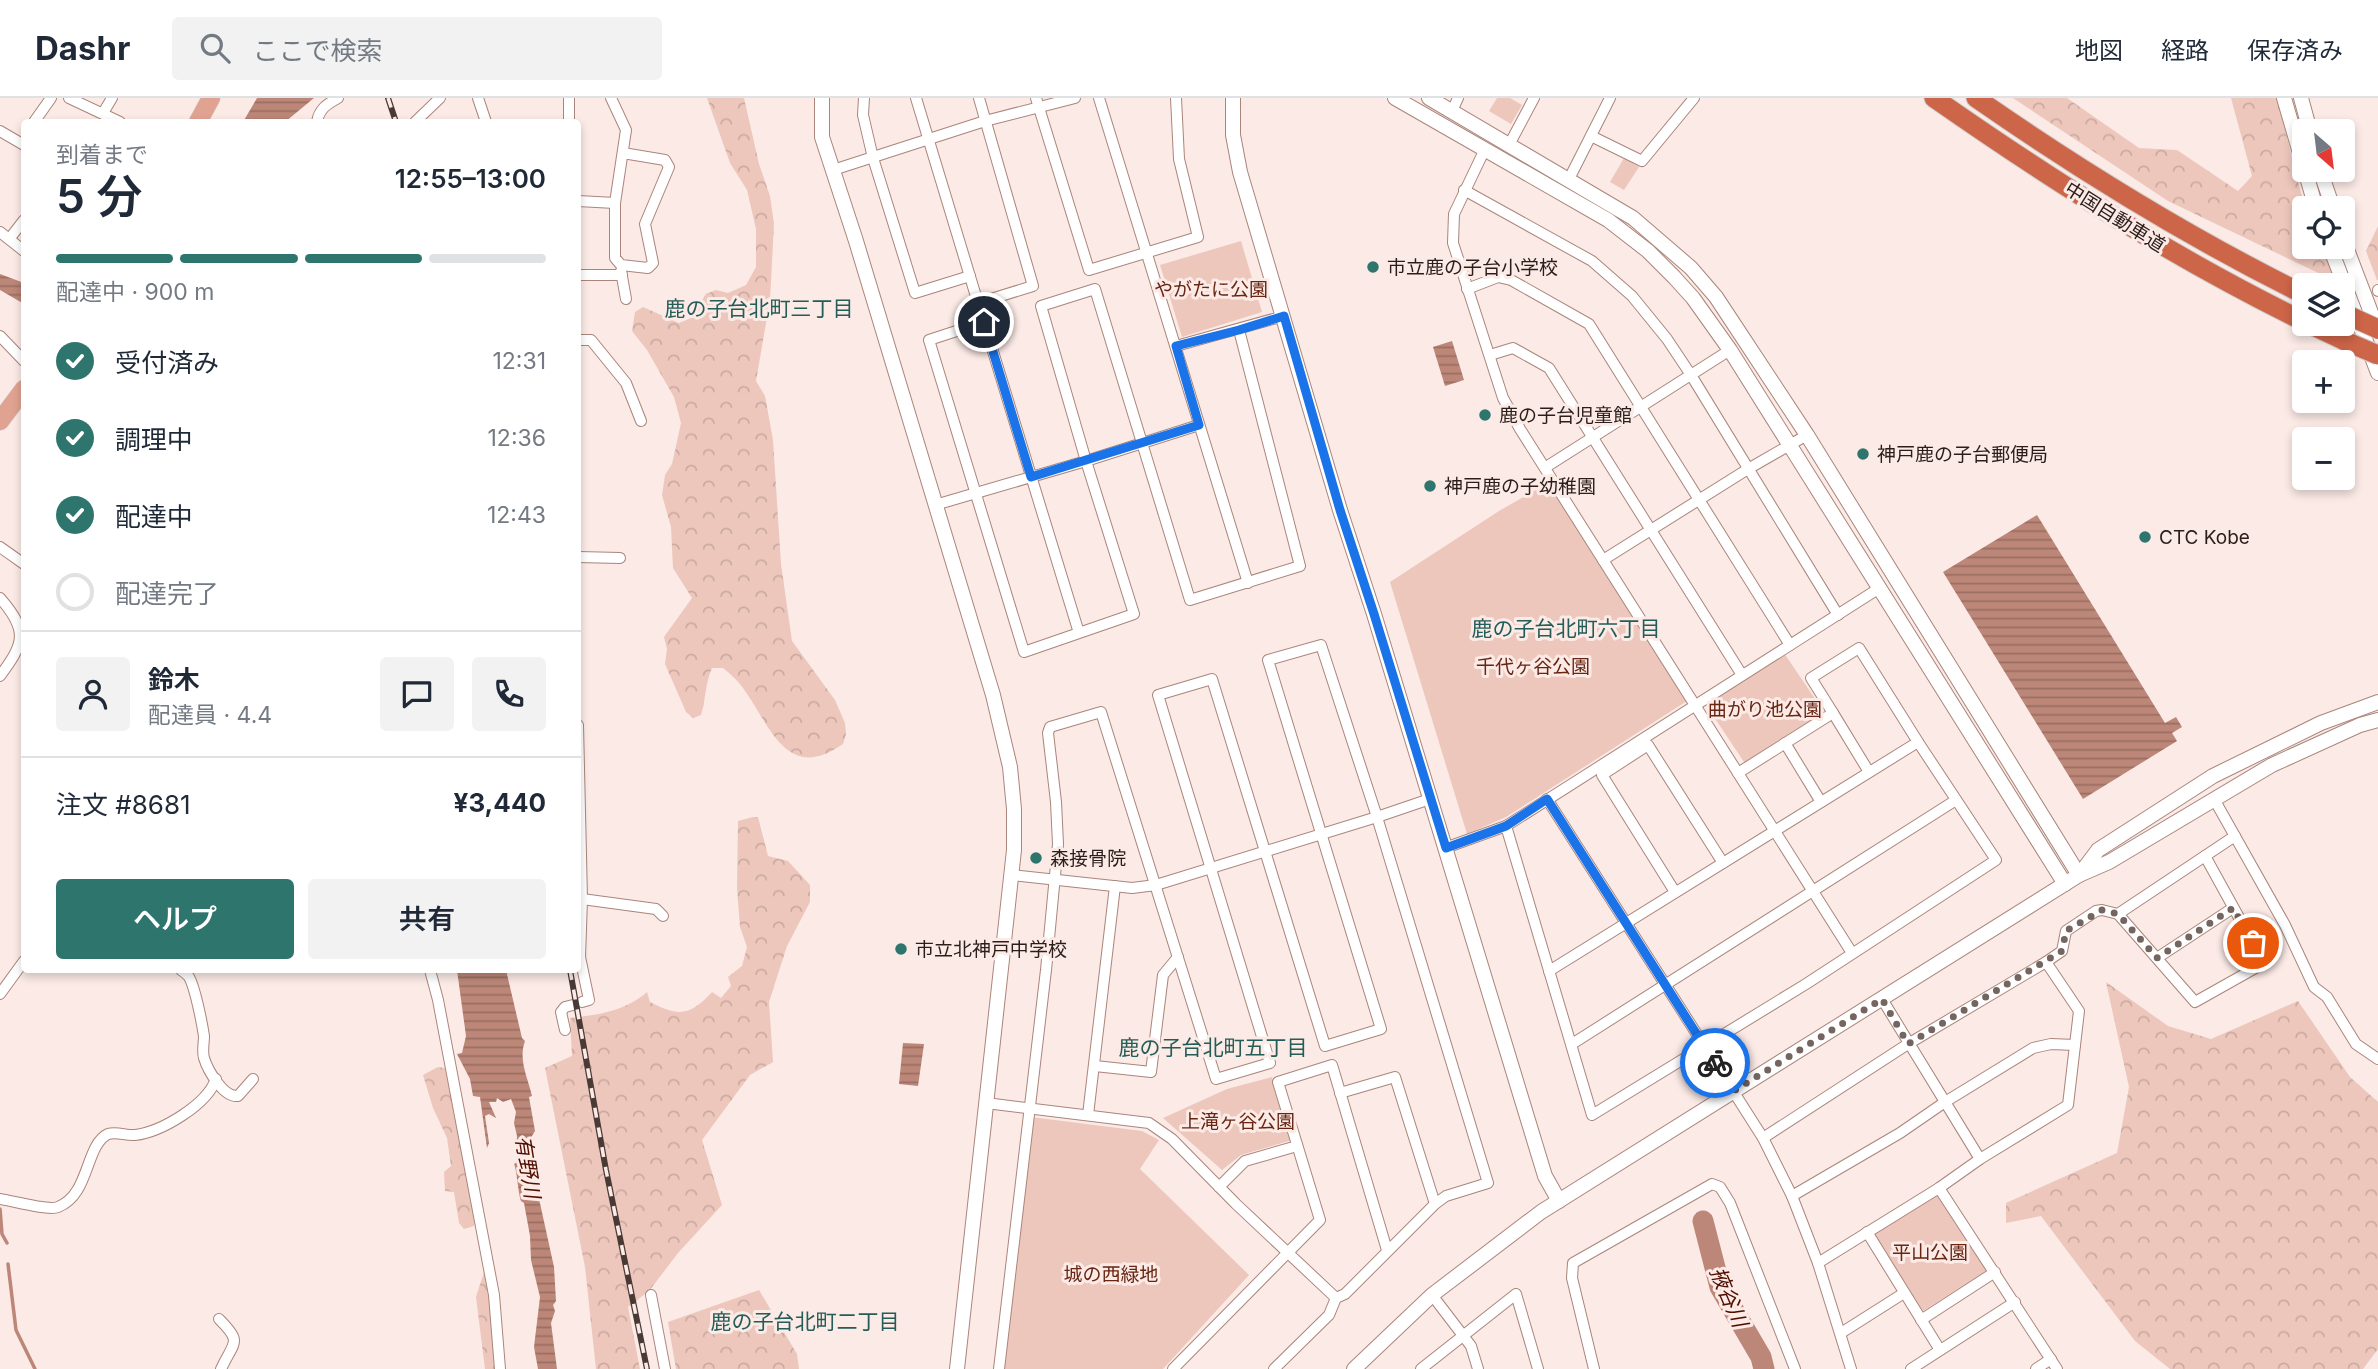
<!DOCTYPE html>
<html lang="ja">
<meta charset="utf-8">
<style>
:root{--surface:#fff;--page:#f2f2f3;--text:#1f2937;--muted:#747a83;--line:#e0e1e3;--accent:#2e756e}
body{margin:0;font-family:Inter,"Noto Sans JP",sans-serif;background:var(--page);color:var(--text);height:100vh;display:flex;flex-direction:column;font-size:26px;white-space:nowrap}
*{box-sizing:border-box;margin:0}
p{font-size:23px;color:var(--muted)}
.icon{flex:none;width:38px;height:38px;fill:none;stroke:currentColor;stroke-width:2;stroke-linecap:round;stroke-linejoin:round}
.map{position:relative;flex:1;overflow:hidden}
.drawer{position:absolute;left:21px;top:21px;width:560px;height:854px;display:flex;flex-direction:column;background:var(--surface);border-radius:7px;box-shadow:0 4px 10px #0003}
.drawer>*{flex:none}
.needle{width:46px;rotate:152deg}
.fabs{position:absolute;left:2292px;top:21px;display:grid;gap:14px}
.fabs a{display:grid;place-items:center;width:63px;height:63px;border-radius:7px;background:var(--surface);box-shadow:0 4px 10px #0003;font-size:35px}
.pin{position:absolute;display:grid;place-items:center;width:60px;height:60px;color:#fff;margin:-30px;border:4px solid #fff;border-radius:50%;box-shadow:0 2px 7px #0007}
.courier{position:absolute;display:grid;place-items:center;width:70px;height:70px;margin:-35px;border:5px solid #1a73e8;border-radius:50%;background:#fff;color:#222;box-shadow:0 2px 9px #0007}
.summary em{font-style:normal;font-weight:600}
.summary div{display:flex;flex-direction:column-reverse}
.summary{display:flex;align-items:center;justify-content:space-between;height:119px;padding:0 35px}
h1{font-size:46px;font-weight:600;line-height:52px}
.bar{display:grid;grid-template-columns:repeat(4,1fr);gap:10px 7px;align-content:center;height:84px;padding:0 35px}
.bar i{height:9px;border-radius:5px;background:var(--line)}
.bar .on{background:var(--accent)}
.bar p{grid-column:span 4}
.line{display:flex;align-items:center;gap:18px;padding:0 35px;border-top:2px solid var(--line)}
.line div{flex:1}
.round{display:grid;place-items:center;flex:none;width:74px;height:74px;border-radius:7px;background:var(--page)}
ol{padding:0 35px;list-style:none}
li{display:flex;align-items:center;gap:21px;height:77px}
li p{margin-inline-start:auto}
li .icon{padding:7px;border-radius:50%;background:var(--accent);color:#fff;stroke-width:4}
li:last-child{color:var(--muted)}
li i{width:38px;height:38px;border:4px solid var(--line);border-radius:50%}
.action{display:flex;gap:14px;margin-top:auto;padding:14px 35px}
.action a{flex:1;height:80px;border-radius:7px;background:var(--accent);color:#fff;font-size:28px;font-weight:600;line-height:80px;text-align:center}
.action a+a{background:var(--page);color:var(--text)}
header{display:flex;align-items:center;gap:42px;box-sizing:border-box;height:98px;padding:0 35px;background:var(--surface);border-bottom:2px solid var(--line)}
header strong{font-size:33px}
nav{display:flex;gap:38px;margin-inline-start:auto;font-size:24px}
.search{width:490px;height:63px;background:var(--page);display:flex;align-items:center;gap:18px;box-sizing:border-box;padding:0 24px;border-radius:7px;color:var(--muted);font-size:26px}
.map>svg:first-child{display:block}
.forest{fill:url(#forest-crowns)}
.park{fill:#edc7bc}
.water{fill:url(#water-rules)}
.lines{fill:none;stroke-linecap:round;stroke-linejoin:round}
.stream{stroke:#bc8778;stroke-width:3.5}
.river{stroke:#bc8778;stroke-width:21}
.minor-casing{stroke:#aa857b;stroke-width:12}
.tertiary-casing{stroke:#aa857b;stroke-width:16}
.primary-casing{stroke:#d0cdcc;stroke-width:19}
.motorway-casing{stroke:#d0cdcc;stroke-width:21}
.minor{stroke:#fff;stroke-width:10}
.tertiary{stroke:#fff;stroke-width:14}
.primary{stroke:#e1a391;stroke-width:18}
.motorway{stroke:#cd6548;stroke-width:19}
.rail-casing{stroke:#493a36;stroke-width:6}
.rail{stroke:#fbeae6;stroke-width:3.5;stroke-dasharray:10;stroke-linecap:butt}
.motorway-bridge-casing{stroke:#d0cdcc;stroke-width:21;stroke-linecap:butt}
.motorway-bridge{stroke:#cd6548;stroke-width:19}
.done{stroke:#746561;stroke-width:7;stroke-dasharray:0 12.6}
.route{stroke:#1a73e8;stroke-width:9}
.poi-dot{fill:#2e756e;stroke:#fbeae6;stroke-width:2.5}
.labels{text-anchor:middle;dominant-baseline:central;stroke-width:6;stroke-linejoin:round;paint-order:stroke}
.street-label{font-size:19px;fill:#2b1d19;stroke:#fbeae6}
.poi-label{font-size:19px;fill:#2b1d19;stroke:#fbeae6;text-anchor:start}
.park-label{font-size:19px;fill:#672512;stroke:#fbeae6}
.neighbourhood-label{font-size:21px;fill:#245d57;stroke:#fbeae6}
.water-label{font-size:21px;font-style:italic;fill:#500e00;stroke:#fbeae6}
</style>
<header>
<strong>Dashr</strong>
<div class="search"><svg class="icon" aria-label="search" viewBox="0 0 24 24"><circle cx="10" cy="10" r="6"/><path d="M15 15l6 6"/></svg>ここで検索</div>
<nav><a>地図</a><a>経路</a><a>保存済み</a></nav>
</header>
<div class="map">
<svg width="2378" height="1271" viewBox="0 0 2378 1271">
<defs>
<pattern id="forest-crowns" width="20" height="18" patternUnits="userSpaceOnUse" patternTransform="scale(1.75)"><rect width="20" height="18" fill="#edc7bc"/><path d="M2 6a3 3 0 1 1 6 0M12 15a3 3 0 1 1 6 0" fill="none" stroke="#cbaaa1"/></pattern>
<pattern id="water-rules" width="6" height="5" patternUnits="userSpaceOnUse" patternTransform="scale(1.75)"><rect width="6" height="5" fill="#bc8778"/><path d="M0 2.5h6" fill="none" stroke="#996e62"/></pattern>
</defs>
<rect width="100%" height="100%" fill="#fbeae6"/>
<!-- forest -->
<g class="forest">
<path d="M 707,0 L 744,0 L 759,66 L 770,98 L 774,126 L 770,202 L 756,283 L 765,298 L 773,342 L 781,466 L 792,543 L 835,602 L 845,625 L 846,636 L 843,646 C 783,688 769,621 739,585 C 734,579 728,574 723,570 L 712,570 C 705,585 706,601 701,617 L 693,620 L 686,614 L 665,566 L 667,551 L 664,539 L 692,500 L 673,470 L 671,429 L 662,397 L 665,377 L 672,366 L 681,325 L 674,299 L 647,252 L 632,233 L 635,214 L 643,209 L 679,225 L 691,220 L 706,196 L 716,192 L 728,195 L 746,187 L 756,169 L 756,131 L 747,92 L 730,65 Z"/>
<polygon points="2013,0 2067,0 2139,50 2177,52 2238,93 2252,78 2231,0 2277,0 2301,95 2307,110 2305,110 2305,149 2323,149 2337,184 2168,103"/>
<polygon points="2378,128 2378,182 2377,182 2366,153"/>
<path d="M 753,719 L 758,719 L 768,758 L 788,763 L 810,787 L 810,804 L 787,848 L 769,904 L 773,964 L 750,977 L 702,1042 L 722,1107 L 678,1155 L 649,1193 L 628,1209 L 640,1271 L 596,1271 L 585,1169 L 545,970 L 572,958 L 570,920 C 599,917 625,913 647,894 L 650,904 C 679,919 690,918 712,894 L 721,900 L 731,888 L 728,879 L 742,868 L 747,849 L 740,829 L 737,791 L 738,723 Z"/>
<polygon points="2106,884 2168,928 2211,941 2298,903 2350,979 2378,1004 2378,1251 2363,1271 2170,1271 2135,1243 2041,1118 2006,1125 2006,1105 2117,1055 2129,989"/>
<polygon points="438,969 445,970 475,1121 474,1128 464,1131 459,1125 454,1094 445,1093 444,1074 451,1068 447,1040 433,1010 423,977"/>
<polygon points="484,1174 490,1206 495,1271 485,1271 476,1199"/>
<polygon points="759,1192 797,1256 799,1271 676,1271 668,1224"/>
</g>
<!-- park -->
<g class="park">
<polygon points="1497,0 1510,0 1522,7 1511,26 1489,13"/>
<polygon points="1624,60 1639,69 1624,92 1610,84"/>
<polygon points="1241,143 1262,214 1182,239 1160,167"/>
<polygon points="1548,385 1687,603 1506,719 1467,736 1390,484 1499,413"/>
<polygon points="1784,555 1824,614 1746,667 1706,607"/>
<polygon points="1272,979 1292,1042 1241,1057 1222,1072 1163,1020 1227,991"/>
<polygon points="1031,1019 1142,1033 1159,1042 1140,1071 1249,1177 1163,1271 1003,1271"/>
<polygon points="1938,1095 1987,1172 1923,1213 1874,1136"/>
</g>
<!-- water -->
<g class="water">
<polygon points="257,0 314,0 285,24 243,24"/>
<polygon points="0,176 24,185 24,206 0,192"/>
<polygon points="1452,243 1464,282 1445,288 1433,249"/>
<polygon points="2037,417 2165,625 2176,619 2182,629 2172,635 2177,643 2083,701 1943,474"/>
<path d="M 457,872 L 462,873 L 463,872 L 506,872 L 522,940 L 525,943 C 518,962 528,980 532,998 L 529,999 L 535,1033 L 527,1046 L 554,1169 L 556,1203 L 553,1207 L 555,1213 L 551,1225 L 557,1271 L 538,1271 L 534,1249 L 540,1199 L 531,1162 L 530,1138 L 524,1105 L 521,1103 C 518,1094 517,1072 514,1066 L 519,1063 L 516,1055 L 517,1038 L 514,1025 L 516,1014 L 511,1001 L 503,1004 L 497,1000 L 496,1004 L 489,1004 L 496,1020 L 489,1016 L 485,1018 L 489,1045 L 487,1050 L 480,999 L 473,998 L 470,981 L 457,956 L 462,955 L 466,938 Z"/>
<polygon points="903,945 924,946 918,988 899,986"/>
</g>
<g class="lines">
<!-- stream -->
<g class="stream">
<polyline points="0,1111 2,1136 7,1145"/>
<polyline points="8,1166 16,1232 35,1271"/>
</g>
<!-- river -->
<polyline class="river" points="1703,1123 1720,1189 1761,1259 1764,1271"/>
<!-- minor casing -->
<g class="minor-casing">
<g id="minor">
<polyline points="69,0 120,24"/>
<polyline points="478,0 486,24"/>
<polyline points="569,0 569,24"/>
<polyline points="611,0 626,32 615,105 615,160 621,167 648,170 653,165 645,126 669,69 665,62 623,55"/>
<polyline points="864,0 863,17 873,60 915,195 970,178"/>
<polyline points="916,0 978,205 1033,188 979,0"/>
<polyline points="1036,0 1089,172 1198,139 1179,61 1176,0"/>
<polyline points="1099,0 1248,485"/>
<polyline points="1452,13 1458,0"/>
<polyline points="103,15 112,0"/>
<polyline points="34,24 51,0"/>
<path d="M 317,24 C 319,11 327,6 338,0"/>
<polyline points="415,24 440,0"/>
<polyline points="0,33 24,47"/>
<polyline points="1591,38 1642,63 1694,0"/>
<polyline points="1509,47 1534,0"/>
<polyline points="1484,53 1454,116 1453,145 1503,300 1520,331 1852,855"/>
<polyline points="833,72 985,23 1075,0"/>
<polyline points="1569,81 1610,0"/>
<polyline points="1464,92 1592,163 1632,198 1667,241 1691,277 1838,517"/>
<polyline points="578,103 615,105"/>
<polyline points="0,134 24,153"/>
<polyline points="10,140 24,122"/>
<polyline points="621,173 626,201"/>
<polyline points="578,177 622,177"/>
<polyline points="1467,191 1498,179 1511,182 1589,226 1790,547"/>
<polyline points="2378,192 2378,193"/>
<polyline points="0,238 24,263"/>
<polyline points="578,242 591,242 626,285 641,323"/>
<polyline points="1176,248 1284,218"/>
<polyline points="1490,257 1513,250 1549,270 1742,577"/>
<polyline points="1546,369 1730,252"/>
<polyline points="935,407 1086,363 1199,327"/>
<polyline points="0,449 24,466"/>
<polyline points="578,459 620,460"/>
<polyline points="1603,462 1748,371 1807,337"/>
<path d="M 0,500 C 29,533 24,546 0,578"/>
<polyline points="1079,535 984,224 929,242 1024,554 1134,516 1086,363 1041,208 1095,191 1190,502 1300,468 1239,232"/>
<polyline points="1833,615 1869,674"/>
<polyline points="578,627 582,801 656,811 663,818"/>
<polyline points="1785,645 1821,704"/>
<polyline points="1547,701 1763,1040 1792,1098 1900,1035 1945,1004 2033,950 2051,946 2075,947"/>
<polyline points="2214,701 2285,827 2314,889 2327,899 2356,946 2378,961"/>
<polyline points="1506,728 1592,1017 1806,886 1996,762 1918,644 1859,550 1811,580 1833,615 1738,675"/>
<polyline points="1445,750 1506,728 1878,491"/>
<polyline points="1012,777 1132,790 1156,787 1377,719 1430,701"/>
<polyline points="1675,794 1602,677 1648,647 1723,765"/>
<polyline points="2118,816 2195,904 2259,868 2263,863 2205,758"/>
<polyline points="2157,860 2233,810"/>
<polyline points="2046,864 2062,853 2066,833 2096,813 2102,812 2118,816 2235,738"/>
<path d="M 181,872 C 184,874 187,876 189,879 C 195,889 202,925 204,938 C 204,945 202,953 204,960 C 208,973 224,1000 238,998 L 253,981"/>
<polyline points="430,872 438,902 494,1197 500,1271"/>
<polyline points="1549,873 1918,644"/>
<polyline points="0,896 24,863"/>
<polyline points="582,904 589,902 580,859 582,801"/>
<polyline points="565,932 561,914 565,909 573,907"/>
<polyline points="1572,946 1956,702"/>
<polyline points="1095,968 1151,974 1163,877 1178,859"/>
<polyline points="1340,995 1395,979 1435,1106"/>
<polyline points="986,1005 1149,1025 1172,1041 1236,1106 1336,1200"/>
<polyline points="1088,1017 1115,788"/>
<polyline points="1763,1040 1908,946 2046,864 2079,913 2068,1007 1980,1061 1882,901"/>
<polyline points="1219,1089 1245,1063 1297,1048"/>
<polyline points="1939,1090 2057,1271"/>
<polyline points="1792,1098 1818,1165 1851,1271"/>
<path d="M 0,1101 C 13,1103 48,1113 58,1109 C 90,1097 85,1047 108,1036 C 117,1033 126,1038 135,1037 C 161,1034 207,1007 216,981"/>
<polyline points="1867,1134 1940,1252"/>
<polyline points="1818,1165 1939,1090 1980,1061"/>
<polyline points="651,1197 665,1271"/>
<polyline points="1432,1197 1471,1248 1478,1271"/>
<path d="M 219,1221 C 243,1245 234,1243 221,1271"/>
<polyline points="1921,1222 1995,1174"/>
<polyline points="1841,1235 1904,1195"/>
<polyline points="999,1271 1046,872 1058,746 1056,704 1048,635 1050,629 1101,614 1216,981 1270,965 1158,597 1212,581 1325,948 1381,931 1268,562 1321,547 1377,719 1488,1085 1446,1098 1435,1106 1345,1196 1336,1200 1329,1217 1274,1271"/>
<polyline points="1173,1271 1320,1122 1278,984 1332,967 1387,1152"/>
<polyline points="1421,1271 1516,1196 1538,1271"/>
<polyline points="1594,1271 1572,1180 1573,1165 1712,1086 1720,1089 1730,1105 1795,1271"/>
<polyline points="1911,1271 2015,1204"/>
<polyline points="2036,1271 2051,1261"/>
</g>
</g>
<!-- tertiary casing -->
<g class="tertiary-casing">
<g id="tertiary">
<polyline points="822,0 822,39 856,143 993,597 1010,669 1014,711 1014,752 957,1271"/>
<polyline points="1233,0 1233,37 1240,74 1340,412 1374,516 1545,1078 1559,1103"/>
<polyline points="1395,0 1608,122 1648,153 1674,179 1693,200 1730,252 2065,786"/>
<polyline points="1429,0 1633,120 1691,170 1716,199 1807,337 2079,777"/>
<polyline points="2284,0 2316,110"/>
<polyline points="2301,0 2310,33"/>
<polyline points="2320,72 2333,110"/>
<polyline points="2343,141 2378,233"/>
<polyline points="2330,149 2378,275"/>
<polyline points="2080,776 2098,752 2213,678 2321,625 2378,604"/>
<polyline points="1354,1271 1432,1197 1541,1114 2079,777 2109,764 2272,667 2360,627 2378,622"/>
</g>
</g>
<!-- primary casing -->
<g class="primary-casing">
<g id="primary">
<polyline points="198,24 211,0"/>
<polyline points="0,323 24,291"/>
</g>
</g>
<!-- motorway casing -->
<g class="motorway-casing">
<g id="motorway">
<path d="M 1934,0 C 2053,83 2174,160 2305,224"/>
<path d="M 1976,0 C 2081,73 2190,140 2305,197"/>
<polyline points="2309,226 2345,243"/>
</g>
</g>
<!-- minor -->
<use href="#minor" class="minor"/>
<!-- tertiary -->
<use href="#tertiary" class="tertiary"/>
<!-- primary -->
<use href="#primary" class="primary"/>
<!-- motorway -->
<use href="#motorway" class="motorway"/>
<!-- rail casing -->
<g class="rail-casing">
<g id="rail">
<polyline points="388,0 396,24"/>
<polyline points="570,872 606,1072 647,1271"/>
</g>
</g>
<!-- rail -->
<use href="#rail" class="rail"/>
<!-- motorway-bridge casing -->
<g class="motorway-bridge-casing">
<g id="motorway-bridge">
<polyline points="2343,215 2378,231"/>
<polyline points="2345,243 2378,257"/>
</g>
</g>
<!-- motorway-bridge -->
<use href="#motorway-bridge" class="motorway-bridge"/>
</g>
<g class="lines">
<!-- done -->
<polyline class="done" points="1715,965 1732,994 1882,901 1908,946 2062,853 2066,833 2102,812 2118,816 2157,860 2233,810 2253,845"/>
<!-- route -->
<polyline class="route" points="984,224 1031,379 1199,327 1176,248 1239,232 1284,218 1340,412 1374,516 1446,750 1506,728 1547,701 1715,965"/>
</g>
<!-- markers -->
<g class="poi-dot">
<circle cx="1373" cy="169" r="7"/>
<circle cx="1485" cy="317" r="7"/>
<circle cx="1863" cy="356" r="7"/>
<circle cx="1430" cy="388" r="7"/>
<circle cx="2145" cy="439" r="7"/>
<circle cx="1036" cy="760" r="7"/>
<circle cx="901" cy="851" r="7"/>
</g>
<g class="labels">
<!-- street labels -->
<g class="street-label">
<text transform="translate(2115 119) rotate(32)">中国自動車道</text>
</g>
<!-- poi labels -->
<g class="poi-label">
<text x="1387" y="169">市立鹿の子台小学校</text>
<text x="1499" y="317">鹿の子台児童館</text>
<text x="1877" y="356">神戸鹿の子台郵便局</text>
<text x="1444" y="388">神戸鹿の子幼稚園</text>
<text x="2159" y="439">CTC Kobe</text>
<text x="1050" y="760">森接骨院</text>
<text x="915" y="851">市立北神戸中学校</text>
</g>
<!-- park labels -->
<g class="park-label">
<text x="1211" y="191">やがたに公園</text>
<text x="1533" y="568">千代ヶ谷公園</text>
<text x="1765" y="611">曲がり池公園</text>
<text x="1238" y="1023">上滝ヶ谷公園</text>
<text x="1930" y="1154">平山公園</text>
<text x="1111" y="1176">城の西緑地</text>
</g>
<!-- neighbourhood labels -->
<g class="neighbourhood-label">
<text x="759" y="210">鹿の子台北町三丁目</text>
<text x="1566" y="530">鹿の子台北町六丁目</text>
<text x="1213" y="949">鹿の子台北町五丁目</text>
<text x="805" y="1223">鹿の子台北町二丁目</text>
</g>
<!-- water labels -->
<g class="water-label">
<text transform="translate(528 1069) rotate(81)">有野川</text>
<text transform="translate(1729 1199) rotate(67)">掖谷川</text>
</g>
</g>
</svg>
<div class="fabs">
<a><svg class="needle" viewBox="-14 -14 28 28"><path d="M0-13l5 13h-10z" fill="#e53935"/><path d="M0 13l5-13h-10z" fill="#747a83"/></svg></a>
<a><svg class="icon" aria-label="locate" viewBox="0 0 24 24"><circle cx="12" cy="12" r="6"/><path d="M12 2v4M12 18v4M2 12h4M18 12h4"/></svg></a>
<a><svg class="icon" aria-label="layers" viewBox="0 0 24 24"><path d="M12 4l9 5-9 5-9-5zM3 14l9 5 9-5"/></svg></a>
<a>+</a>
<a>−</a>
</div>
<div class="pin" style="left:2253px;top:845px;background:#ea580c"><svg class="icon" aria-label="bag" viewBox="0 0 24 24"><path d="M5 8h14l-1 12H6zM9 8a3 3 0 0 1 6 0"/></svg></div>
<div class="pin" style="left:984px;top:224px;background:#1f2937"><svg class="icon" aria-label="home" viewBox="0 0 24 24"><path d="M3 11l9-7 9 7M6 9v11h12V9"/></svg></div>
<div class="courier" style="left:1715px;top:965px"><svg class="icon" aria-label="bike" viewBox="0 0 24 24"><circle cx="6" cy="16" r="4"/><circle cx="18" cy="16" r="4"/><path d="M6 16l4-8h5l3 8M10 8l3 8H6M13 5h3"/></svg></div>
<section class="drawer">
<div class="summary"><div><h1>5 分</h1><p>到着まで</p></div><em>12:55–13:00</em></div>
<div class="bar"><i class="on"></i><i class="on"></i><i class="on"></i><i></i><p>配達中 · 900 m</p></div>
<ol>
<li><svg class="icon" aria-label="check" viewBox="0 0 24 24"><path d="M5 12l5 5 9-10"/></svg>受付済み<p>12:31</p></li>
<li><svg class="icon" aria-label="check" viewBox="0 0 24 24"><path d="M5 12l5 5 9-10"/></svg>調理中<p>12:36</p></li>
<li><svg class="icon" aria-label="check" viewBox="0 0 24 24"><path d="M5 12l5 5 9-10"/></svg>配達中<p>12:43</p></li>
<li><i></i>配達完了</li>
</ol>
<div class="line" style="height:126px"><a class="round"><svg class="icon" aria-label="person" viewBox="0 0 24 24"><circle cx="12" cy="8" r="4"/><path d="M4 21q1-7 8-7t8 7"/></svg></a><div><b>鈴木</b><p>配達員 · 4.4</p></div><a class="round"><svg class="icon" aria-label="chat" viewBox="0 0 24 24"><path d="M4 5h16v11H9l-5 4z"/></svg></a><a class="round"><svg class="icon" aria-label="phone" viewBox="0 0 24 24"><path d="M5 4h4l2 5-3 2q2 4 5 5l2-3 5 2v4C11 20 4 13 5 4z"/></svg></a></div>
<div class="line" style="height:91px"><div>注文 #8681</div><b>¥3,440</b></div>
<div class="action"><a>ヘルプ</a><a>共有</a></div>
</section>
</div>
